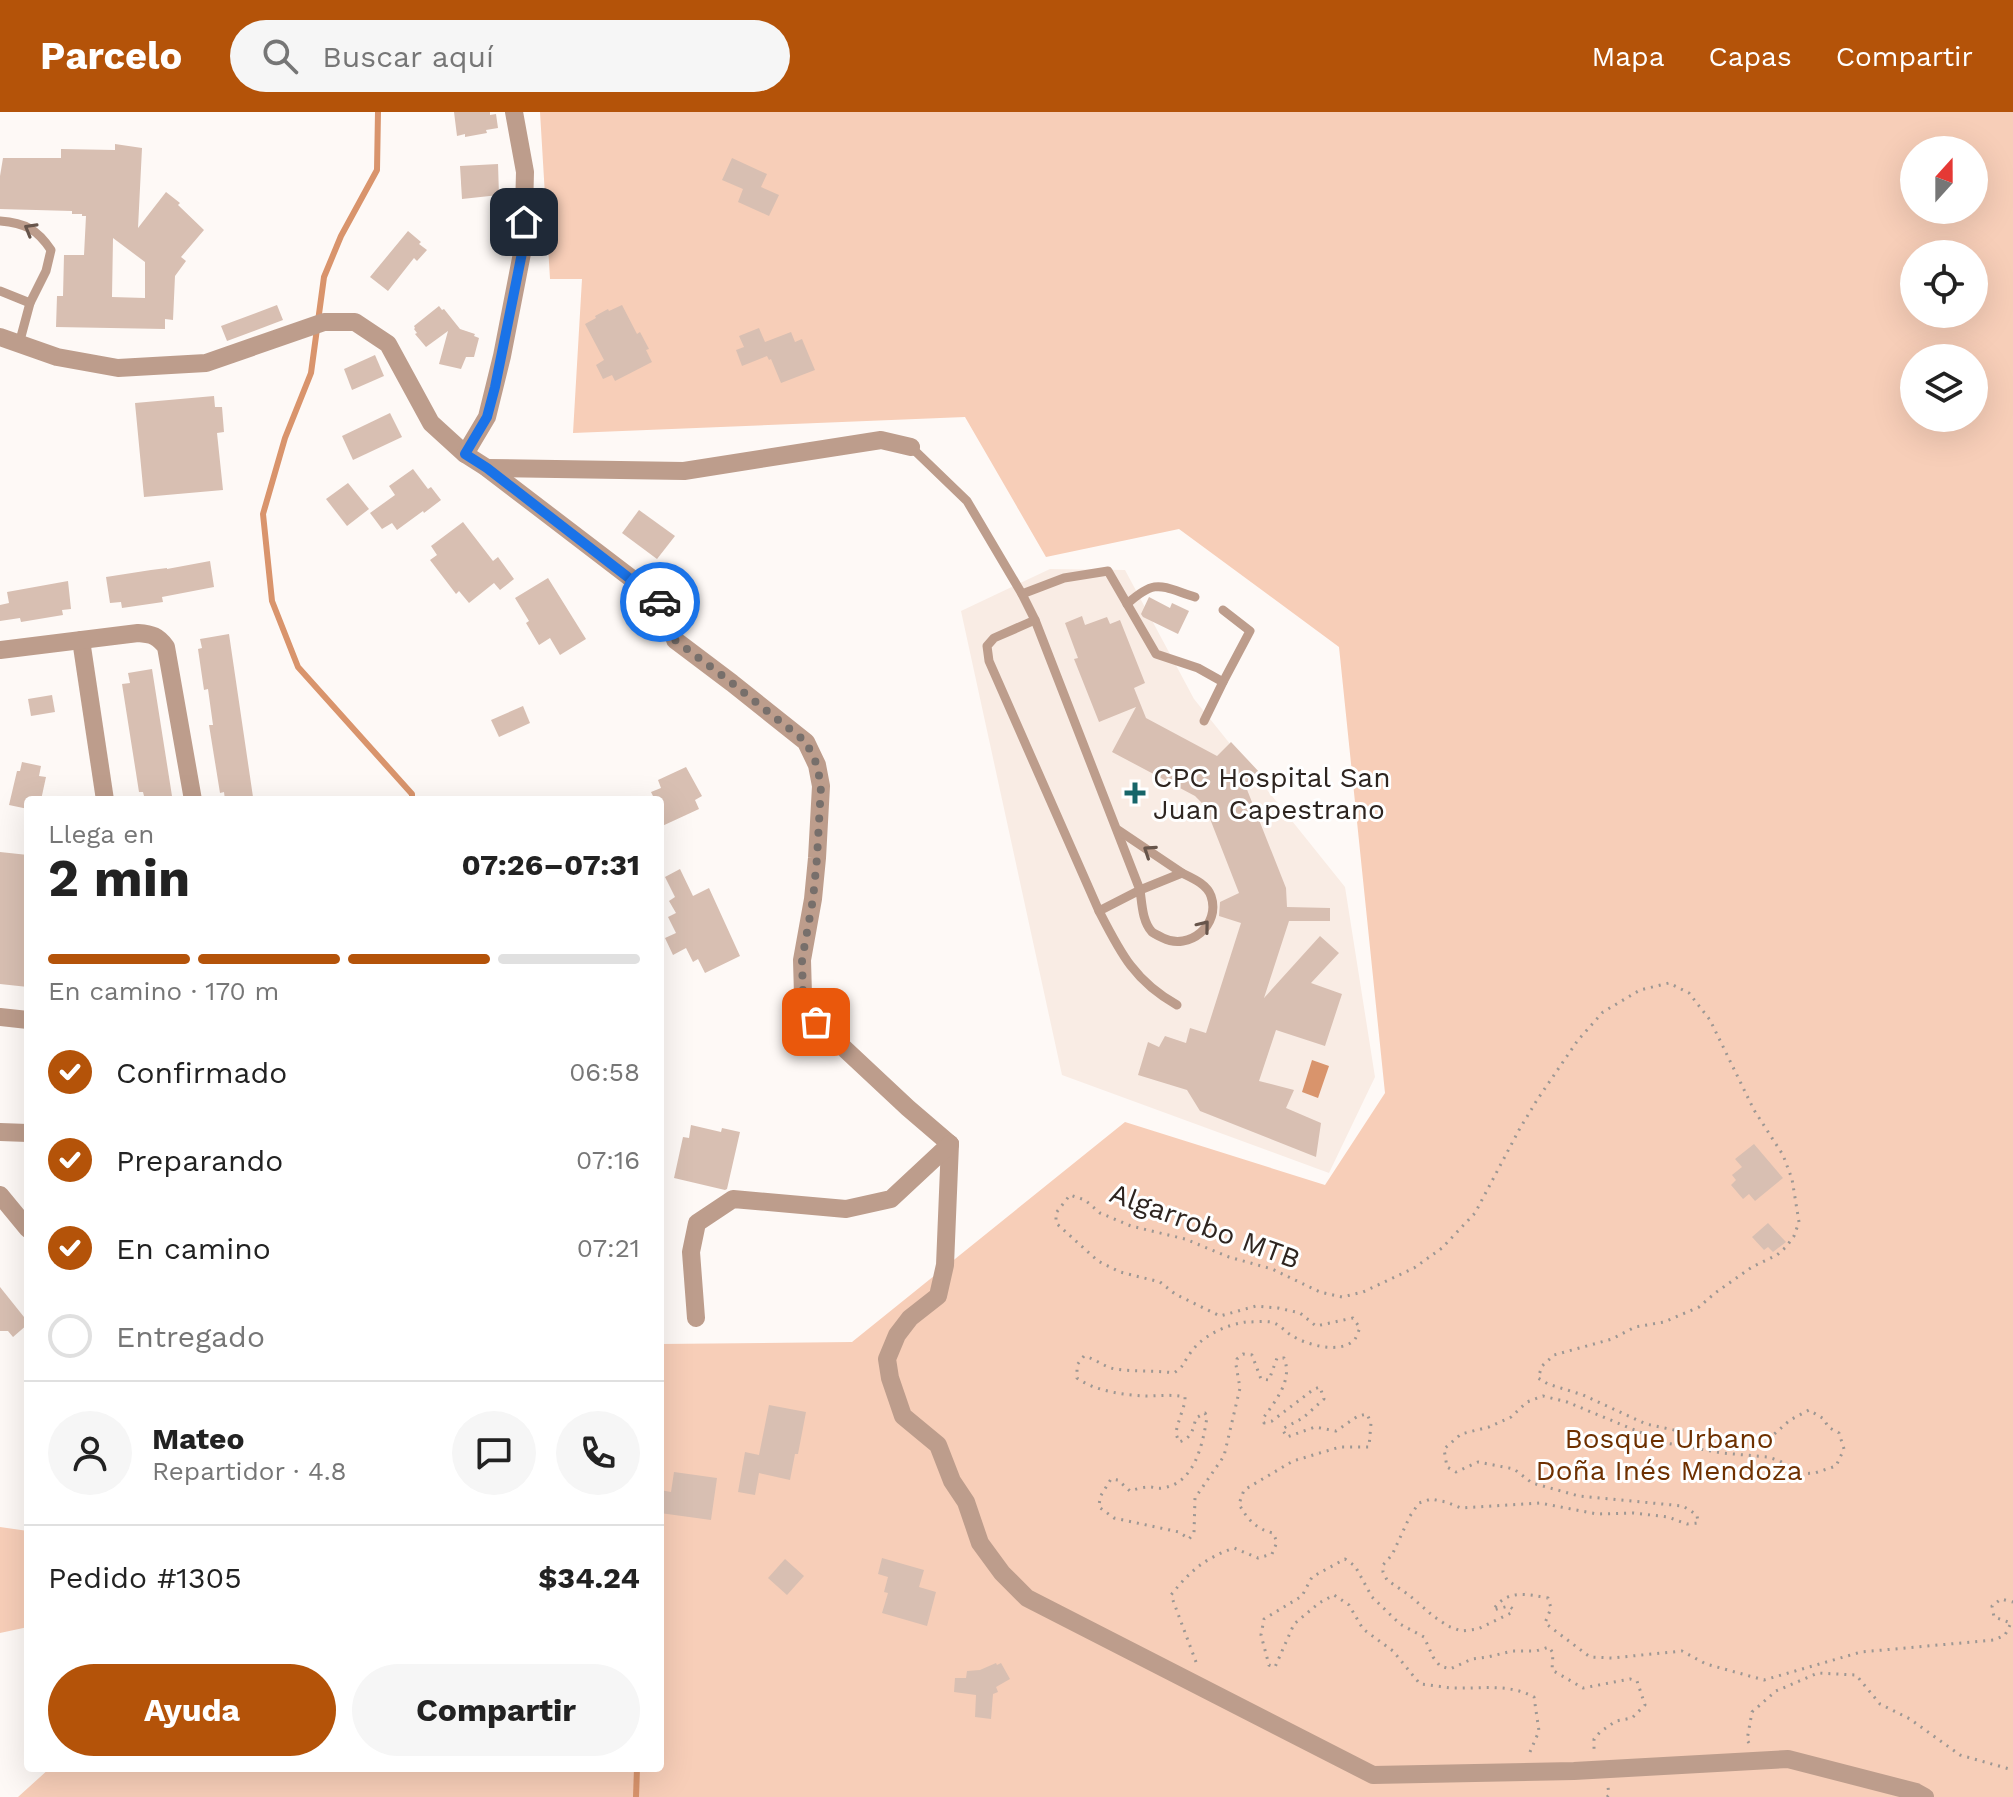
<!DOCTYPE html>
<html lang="es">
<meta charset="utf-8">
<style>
:root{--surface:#fff;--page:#f6f6f6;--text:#222;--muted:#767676;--line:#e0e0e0;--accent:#b45309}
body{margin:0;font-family:"Work Sans",sans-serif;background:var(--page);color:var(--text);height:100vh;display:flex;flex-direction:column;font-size:30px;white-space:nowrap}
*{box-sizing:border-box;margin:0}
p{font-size:26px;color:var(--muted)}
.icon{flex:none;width:44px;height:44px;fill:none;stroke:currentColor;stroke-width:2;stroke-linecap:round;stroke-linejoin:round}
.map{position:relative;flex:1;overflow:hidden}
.details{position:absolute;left:24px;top:684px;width:640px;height:976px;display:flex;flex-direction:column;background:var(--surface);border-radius:8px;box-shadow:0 8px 32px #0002}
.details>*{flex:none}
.needle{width:52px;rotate:21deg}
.tools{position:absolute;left:1900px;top:24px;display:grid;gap:16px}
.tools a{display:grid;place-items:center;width:88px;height:88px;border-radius:50%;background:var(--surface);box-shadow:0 8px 32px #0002;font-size:40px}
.pin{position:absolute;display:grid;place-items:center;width:68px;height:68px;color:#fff;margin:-34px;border-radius:16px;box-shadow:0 4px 12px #0006}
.courier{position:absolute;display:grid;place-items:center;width:80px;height:80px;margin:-40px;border:6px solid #1a73e8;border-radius:50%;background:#fff;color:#222;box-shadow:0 2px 10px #0007}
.overview em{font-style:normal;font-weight:700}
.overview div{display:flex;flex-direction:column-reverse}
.overview{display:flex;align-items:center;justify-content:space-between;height:136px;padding:0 24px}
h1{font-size:52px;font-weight:700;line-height:60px}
.bar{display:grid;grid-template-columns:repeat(4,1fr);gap:12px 8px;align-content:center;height:96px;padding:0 24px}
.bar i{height:10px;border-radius:6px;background:var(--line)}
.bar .selected{background:var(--accent)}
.bar p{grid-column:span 4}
.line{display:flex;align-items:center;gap:20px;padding:0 24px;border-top:2px solid var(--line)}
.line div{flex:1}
.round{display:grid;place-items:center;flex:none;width:84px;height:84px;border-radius:42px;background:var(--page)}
ol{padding:0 24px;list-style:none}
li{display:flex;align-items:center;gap:24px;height:88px}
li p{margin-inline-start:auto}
li .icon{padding:8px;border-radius:50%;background:var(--accent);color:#fff;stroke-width:4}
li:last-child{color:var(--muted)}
li i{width:44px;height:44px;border:4px solid var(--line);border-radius:50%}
.primary-button{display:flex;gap:16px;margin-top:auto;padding:16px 24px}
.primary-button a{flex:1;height:92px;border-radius:48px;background:var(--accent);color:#fff;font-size:32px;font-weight:700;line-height:92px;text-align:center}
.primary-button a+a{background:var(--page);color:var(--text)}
header{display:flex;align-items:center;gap:48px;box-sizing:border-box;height:112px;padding:0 40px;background:var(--accent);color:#fff}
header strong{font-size:38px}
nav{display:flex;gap:44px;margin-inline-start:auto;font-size:28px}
.search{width:560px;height:72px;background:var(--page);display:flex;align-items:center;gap:20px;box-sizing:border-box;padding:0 28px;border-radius:44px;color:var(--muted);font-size:30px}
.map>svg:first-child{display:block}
.built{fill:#f9ece4}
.green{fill:#f7ceb8;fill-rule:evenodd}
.water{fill:#d9946c}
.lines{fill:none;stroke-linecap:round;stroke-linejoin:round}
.stream{stroke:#d9946c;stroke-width:6}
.building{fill:#d8bfb2;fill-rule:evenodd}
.path{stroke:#9d9793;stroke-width:3;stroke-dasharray:2 6;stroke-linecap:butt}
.lane{stroke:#bd9d8c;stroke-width:9}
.street{stroke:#bd9d8c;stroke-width:18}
.oneway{stroke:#67554b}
.done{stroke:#776f6b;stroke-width:8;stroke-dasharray:0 14.4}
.route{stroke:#1a73e8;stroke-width:10}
.poi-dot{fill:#166569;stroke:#fff;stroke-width:3}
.labels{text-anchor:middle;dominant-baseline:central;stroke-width:6;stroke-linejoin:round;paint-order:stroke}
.poi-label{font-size:28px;fill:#2e2520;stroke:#fff;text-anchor:start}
.street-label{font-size:28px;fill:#2e2520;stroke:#fff}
.park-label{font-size:28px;fill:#6e3000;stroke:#fff}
</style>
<header>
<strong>Parcelo</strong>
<div class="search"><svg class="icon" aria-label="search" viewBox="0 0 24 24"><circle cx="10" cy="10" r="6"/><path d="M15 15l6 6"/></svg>Buscar aquí</div>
<nav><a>Mapa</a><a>Capas</a><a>Compartir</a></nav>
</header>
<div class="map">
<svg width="2013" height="1685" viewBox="0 0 2013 1685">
<rect width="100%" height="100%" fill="#fef9f6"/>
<!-- built -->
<polygon class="built" points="1050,457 1125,458 1194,587 1345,775 1375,965 1329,1061 1062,963 961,499"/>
<!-- green -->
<g class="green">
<path d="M 540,0 L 2013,0 L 2013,1685 L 18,1685 L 50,1656 L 660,1656 L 660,1232 L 852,1230 L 1125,1010 L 1325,1073 L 1385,981 L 1339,535 L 1179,417 L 1046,445 L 965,305 L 573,321 L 582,167 L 550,167 ZM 1914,38 L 1974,38 L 1974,98 L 1914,98 ZM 1914,142 L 1974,142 L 1974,202 L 1914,202 ZM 1914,246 L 1974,246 L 1974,306 L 1914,306 Z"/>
<polygon points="0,1415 28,1419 28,1515 0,1521"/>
</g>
<!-- water -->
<polygon class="water" points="1312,948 1329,954 1318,986 1302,980"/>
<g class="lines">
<!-- stream -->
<g class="stream">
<polyline points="378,0 377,58 341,124 324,165 311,261 285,326 263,402 272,489 298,555 412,682 412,688"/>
<polyline points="636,1685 637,1656"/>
</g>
</g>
<!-- building -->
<g class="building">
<polygon points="454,0 490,0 490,3 496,2 498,16 486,18 487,21 465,25 465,22 457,24"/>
<path d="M 115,32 L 142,36 L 138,116 L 166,80 L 180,91 L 178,93 L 204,118 L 181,145 L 186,149 L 175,164 L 173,208 L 165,207 L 165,217 L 56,215 L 57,184 L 63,184 L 64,143 L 84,143 L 86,104 L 82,104 L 82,102 L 72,102 L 72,99 L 0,97 L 0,64 L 3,46 L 61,46 L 61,37 L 115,38 ZM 113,126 L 145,150 L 145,186 L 112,185 Z"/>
<polygon points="732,46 767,62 761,75 779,83 769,104 738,90 743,77 722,68"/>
<polygon points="498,52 499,83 462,87 460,54"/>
<polygon points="408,119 421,130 419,132 427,138 417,149 414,146 388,179 370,165"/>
<polygon points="277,193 283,208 227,229 221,214"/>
<polygon points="622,193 637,222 640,220 649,237 646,238 652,250 615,269 612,263 603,267 596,253 604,248 585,212 596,206 595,204 608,197 609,199"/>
<polygon points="439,194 442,198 444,197 460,217 475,222 474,224 479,226 474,245 466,245 461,257 439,252 448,219 426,235 415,222 417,221 414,217 415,216 414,214"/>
<polygon points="759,216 765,230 791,220 795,230 802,227 815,258 781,271 771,247 769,248 767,244 742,254 736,238 744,235 739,224"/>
<polygon points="375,243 384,264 352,278 344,257"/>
<polygon points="214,284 215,295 222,295 224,320 217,321 223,378 144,385 135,291"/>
<polygon points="390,301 402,325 353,348 342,324"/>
<polygon points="413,357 428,377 431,375 441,388 424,401 423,399 397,418 392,411 382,417 370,401 395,383 389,374"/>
<polygon points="348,371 369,397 347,414 326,387"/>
<polygon points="639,398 675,424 657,447 622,421"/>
<polygon points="463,410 493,449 498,445 514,467 500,478 494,471 469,491 459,479 456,482 430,448 437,443 431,434"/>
<polygon points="210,449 214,475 162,485 163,490 122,496 121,490 110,491 106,465 151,458 167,456 167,457"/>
<polygon points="548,466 586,527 560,543 550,526 539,533 526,511 529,509 515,486"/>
<polygon points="68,469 71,497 62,498 63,503 21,510 20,506 0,509 0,493 9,491 7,480"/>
<polygon points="1149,485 1170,496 1172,491 1189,499 1178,522 1143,505 1141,502"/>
<polygon points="1082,504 1085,513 1107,505 1110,512 1120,508 1145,571 1134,576 1146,606 1217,644 1231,630 1261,662 1246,675 1286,776 1287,795 1330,796 1330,809 1289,809 1264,886 1320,824 1339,841 1311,871 1342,882 1325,934 1276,918 1259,969 1294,978 1286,996 1321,1011 1316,1045 1200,999 1187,978 1138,963 1148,930 1159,935 1165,924 1186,931 1190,916 1206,921 1241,811 1219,804 1220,790 1239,781 1205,694 1195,684 1112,640 1136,595 1099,610 1074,547 1078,546 1065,511"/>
<polygon points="229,522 253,685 235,688 225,688 224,680 220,681 209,613 213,613 208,577 204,578 198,537 202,536 200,527"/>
<polygon points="152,557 172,684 160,686 160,688 145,688 143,680 139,680 122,572 130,571 128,561"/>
<polygon points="52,583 55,600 31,604 28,587"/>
<polygon points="523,594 530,611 499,625 491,608"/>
<polygon points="22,650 41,654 39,664 46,665 41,688 28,688 28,697 9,693 17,659 20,659"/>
<polygon points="686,655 702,684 695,688 699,697 660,715 660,688 655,688 651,680 661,676 658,668"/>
<polygon points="0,740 28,743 28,875 0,872"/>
<polygon points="680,757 693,784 709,776 740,844 705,861 698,847 693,850 686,836 673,843 665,826 676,821 668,805 676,801 669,789 675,785 665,765"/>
<polygon points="691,1013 721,1020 722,1016 740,1020 727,1077 725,1078 674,1066 683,1025 689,1026"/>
<polygon points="1754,1032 1783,1066 1755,1089 1749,1082 1743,1087 1731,1073 1736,1068 1732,1063 1742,1055 1735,1047"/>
<polygon points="1768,1111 1786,1130 1773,1140 1768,1135 1764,1138 1752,1125"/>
<polygon points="0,1175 28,1210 28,1212 13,1225 8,1219 0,1219"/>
<polygon points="769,1293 806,1300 798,1342 795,1342 790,1368 759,1361 755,1383 738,1380 745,1340 759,1343"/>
<polygon points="674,1360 717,1366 711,1408 660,1401 660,1378 671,1380"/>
<polygon points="882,1446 924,1458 919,1475 936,1480 927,1514 882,1501 888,1481 884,1480 888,1465 878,1462"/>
<polygon points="785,1447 804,1464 787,1483 768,1466"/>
<polygon points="996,1551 997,1553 1001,1551 1010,1567 996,1575 998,1580 993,1582 991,1607 975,1605 976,1583 954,1580 955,1566 966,1566 967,1559 980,1558"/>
</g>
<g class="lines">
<!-- path -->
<g class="path">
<path d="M 1196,1550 L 1171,1483 C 1190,1459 1205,1446 1234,1436 L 1258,1446 L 1272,1442 L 1277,1430 L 1273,1421 C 1256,1417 1247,1407 1239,1392 L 1244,1378 L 1293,1349 L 1340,1335 L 1369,1335 L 1371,1311 L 1367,1302 L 1358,1304 L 1336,1319 L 1315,1315 L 1287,1325 L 1282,1317 L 1303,1306 L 1324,1287 L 1320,1275 L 1314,1277 L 1272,1309 L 1264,1311 L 1264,1305 C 1276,1288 1293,1268 1284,1246 L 1277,1246 L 1269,1268 L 1261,1267 L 1252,1243 L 1243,1242 L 1237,1247 L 1236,1253 L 1240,1276 L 1224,1344 L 1195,1386 L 1194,1421 L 1189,1427 L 1179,1420 L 1114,1406 L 1099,1395 L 1100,1385 L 1111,1367 L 1118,1368 L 1130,1379 C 1136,1377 1143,1375 1149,1375 C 1154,1375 1158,1377 1162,1376 C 1195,1372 1203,1331 1207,1305 L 1205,1301 L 1196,1306 C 1193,1317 1192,1326 1179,1330 L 1176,1322 L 1177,1315 L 1185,1290 L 1185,1285 C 1171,1282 1159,1284 1146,1284 C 1123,1283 1095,1279 1077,1266 L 1077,1253 L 1084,1244 C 1096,1247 1104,1255 1115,1257 C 1134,1260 1154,1258 1174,1261 C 1185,1253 1182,1253 1189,1243 C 1201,1224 1225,1213 1246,1210 C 1254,1210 1264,1209 1271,1210 C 1280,1212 1284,1219 1291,1223 C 1306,1233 1342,1243 1355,1227 C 1357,1224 1358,1220 1360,1216 L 1353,1206 L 1316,1214 L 1300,1201 L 1278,1196 L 1256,1194 L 1220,1204 L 1175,1182 L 1160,1170 L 1120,1160 L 1098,1149 L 1056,1111 L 1056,1101 L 1070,1083 L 1085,1088 L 1100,1101 L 1131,1114 L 1185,1127 L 1229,1145 L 1272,1157 L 1320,1180 L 1342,1185 L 1363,1180 L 1414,1156 L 1442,1136 L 1475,1101 L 1519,1018 L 1537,988 L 1578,928 L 1603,900 L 1640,878 L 1669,871 L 1689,881 L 1710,908 L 1754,998 L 1783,1043 L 1792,1067 L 1799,1110 L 1794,1124 L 1786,1135 L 1777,1143 L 1752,1155 L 1715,1181 L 1699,1195 L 1664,1210 L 1635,1215 L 1612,1227 L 1554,1243 L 1542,1254 L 1538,1266 L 1548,1272 L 1583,1283 L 1646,1312 L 1707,1325 L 1771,1325 L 1790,1308 L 1809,1298 L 1824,1307 L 1828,1315 L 1839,1321 L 1844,1337 L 1836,1354 L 1815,1361 L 1799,1362 L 1780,1349 L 1768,1345 L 1722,1341 L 1666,1331 L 1567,1290 L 1543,1284 L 1527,1290 L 1511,1305 L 1489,1315 L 1461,1322 L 1444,1337 L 1447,1355 L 1456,1360 L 1478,1350 L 1514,1357 L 1532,1371 L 1579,1384 L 1683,1394 L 1697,1403 L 1698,1411 L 1687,1412 L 1668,1405 L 1634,1401 L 1597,1402 L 1540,1391 L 1461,1396 L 1446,1390 L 1431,1387 L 1419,1391 L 1410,1404 L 1392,1443 L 1383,1453 L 1383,1460 L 1387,1468 L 1409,1483 L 1433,1504 L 1448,1514 L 1461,1519 L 1478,1517 L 1511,1501 L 1513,1497 L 1509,1494 L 1493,1498 C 1507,1477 1526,1482 1548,1486 L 1551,1496 L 1545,1511 L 1590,1545 L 1612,1546 L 1682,1539 L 1706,1552 L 1764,1568 L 1861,1540 L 1994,1528 L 2005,1523 L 2011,1511 L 1994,1505 L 1992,1494 L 2001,1487 L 2013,1490"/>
<polyline points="1749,1631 1747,1628 1752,1600 1776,1579 1818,1561 1856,1563 1880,1592 1910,1607 1960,1643 2013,1658"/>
<path d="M 1530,1640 L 1539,1619 L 1534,1585 C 1508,1571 1481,1577 1452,1576 C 1442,1575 1431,1573 1420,1572 L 1393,1539 L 1363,1517 L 1349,1493 L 1334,1483 L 1319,1491 L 1294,1512 L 1275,1555 L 1269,1553 L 1261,1523 L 1264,1507 L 1302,1484 L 1312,1465 L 1345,1447 L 1355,1454 L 1372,1485 L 1400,1512 L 1424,1525 L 1433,1545 L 1440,1554 L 1450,1557 L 1472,1547 L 1488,1545 L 1512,1539 L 1536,1539 L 1549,1535 L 1553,1541 L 1552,1558 L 1583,1576 L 1630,1567 L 1637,1569 L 1645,1593 L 1632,1606 L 1616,1609 L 1600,1620 L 1594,1627 L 1594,1638"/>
<polyline points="1607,1685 1609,1683 1608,1675"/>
</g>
<!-- lane -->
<g class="lane">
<path d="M 0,109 C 25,111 37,117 51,138 L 46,159 L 30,191 L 19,232"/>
<polyline points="0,179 30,191"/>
<path d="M 911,335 L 967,389 L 1022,482 L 1035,508 L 1140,778 C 1142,791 1142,809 1152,820 C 1153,821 1161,825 1163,826 C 1189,839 1221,813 1211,784 C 1207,772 1192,766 1182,761 L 1140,778 L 1099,799"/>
<polyline points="1022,482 1064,466 1108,459 1156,542 1198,556 1223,570 1204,609"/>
<path d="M 1127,492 C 1156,466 1160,474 1195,485"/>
<path d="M 1035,508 L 994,526 L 987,534 L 989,549 L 1099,799 C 1120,840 1134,869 1177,893"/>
<polyline points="1223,570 1250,519 1223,498"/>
<polyline points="1118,718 1182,761"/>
</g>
<!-- street -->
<g class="street">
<polyline points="0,225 57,245 118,256 206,251 324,210 355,210 388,232 431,311 465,342 487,356 640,473 669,498 675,528 732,571 806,630 817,653 821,674 817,746 813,787 802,848 803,883 816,910 908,996 950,1032"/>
<polyline points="465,342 487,305 502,244 523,136 525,60 514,0"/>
<polyline points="487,356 684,359 881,328 911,335"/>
<polyline points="81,528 105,688"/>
<path d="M 0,538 L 138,521 C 152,522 158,524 166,535 L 193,688"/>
<polyline points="0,905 28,908"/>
<polyline points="0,1020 28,1021"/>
<polyline points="950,1032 945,1153 938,1184 910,1206 897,1223 887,1247 890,1266 903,1304 938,1333 952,1369 966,1390 980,1431 1002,1461 1027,1486 1373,1663 1574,1659 1788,1647 1916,1680 1925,1685"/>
<polyline points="0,1083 28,1117"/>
<polyline points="696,1206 691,1140 697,1111 733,1087 846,1097 891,1087 950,1032"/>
</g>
</g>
<!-- one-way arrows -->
<defs><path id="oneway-chevron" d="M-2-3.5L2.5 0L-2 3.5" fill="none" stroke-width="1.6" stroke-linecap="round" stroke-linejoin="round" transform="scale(2)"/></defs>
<g class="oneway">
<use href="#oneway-chevron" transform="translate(30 117) rotate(-150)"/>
<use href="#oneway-chevron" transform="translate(1149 739) rotate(-146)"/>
<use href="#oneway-chevron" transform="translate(1204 814) rotate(-51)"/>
</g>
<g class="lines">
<!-- done -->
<polyline class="done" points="660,490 669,498 675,528 732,571 806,630 817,653 821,674 817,746 813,787 802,848 803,883 816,910"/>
<!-- route -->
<polyline class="route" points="524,110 523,136 495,275 487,305 465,342 487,356 660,490"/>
</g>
<!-- markers -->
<path class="poi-dot" d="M1131 669h8v8h8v8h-8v8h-8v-8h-8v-8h8z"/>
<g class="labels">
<!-- poi labels -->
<g class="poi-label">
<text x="1153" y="665">CPC Hospital San<tspan x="1153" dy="32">Juan Capestrano</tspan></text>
</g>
<!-- street labels -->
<g class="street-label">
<text transform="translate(1205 1114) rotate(20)">Algarrobo MTB</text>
</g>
<!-- park labels -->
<g class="park-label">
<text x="1669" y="1326">Bosque Urbano<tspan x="1669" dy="32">Doña Inés Mendoza</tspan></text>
</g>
</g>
</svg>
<div class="tools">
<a><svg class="needle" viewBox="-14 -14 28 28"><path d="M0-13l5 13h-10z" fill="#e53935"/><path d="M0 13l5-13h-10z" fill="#767676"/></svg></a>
<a><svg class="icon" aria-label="locate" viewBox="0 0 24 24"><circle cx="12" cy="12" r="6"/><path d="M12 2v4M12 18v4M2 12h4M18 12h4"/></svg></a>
<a><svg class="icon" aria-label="layers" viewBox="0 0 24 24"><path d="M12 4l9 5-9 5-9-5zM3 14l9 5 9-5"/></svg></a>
</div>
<div class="pin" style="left:816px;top:910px;background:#ea580c"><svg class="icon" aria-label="bag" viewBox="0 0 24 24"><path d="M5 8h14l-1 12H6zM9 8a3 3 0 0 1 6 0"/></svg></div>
<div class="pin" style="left:524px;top:110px;background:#1f2937"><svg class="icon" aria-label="home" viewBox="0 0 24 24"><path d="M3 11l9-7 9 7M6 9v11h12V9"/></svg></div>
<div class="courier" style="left:660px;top:490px"><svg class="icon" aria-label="car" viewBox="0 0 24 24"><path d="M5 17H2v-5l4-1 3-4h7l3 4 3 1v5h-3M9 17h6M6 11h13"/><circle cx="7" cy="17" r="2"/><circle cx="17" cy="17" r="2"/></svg></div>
<section class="details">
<div class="overview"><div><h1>2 min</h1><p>Llega en</p></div><em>07:26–07:31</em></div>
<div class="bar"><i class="selected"></i><i class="selected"></i><i class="selected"></i><i></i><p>En camino · 170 m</p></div>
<ol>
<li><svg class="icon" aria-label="check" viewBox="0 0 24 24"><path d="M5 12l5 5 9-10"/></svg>Confirmado<p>06:58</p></li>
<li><svg class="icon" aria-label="check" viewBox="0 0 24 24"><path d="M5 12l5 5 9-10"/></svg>Preparando<p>07:16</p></li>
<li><svg class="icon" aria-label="check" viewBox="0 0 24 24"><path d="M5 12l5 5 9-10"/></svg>En camino<p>07:21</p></li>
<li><i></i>Entregado</li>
</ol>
<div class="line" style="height:144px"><a class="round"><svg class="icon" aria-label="person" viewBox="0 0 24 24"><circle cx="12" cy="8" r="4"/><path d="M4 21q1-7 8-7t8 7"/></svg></a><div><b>Mateo</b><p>Repartidor · 4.8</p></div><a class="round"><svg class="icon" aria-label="chat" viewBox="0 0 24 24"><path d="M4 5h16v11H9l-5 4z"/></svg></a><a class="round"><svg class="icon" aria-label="phone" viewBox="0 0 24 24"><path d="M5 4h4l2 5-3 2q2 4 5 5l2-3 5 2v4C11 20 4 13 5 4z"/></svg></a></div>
<div class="line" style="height:104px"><div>Pedido #1305</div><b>$34.24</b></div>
<div class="primary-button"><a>Ayuda</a><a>Compartir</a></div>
</section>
</div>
